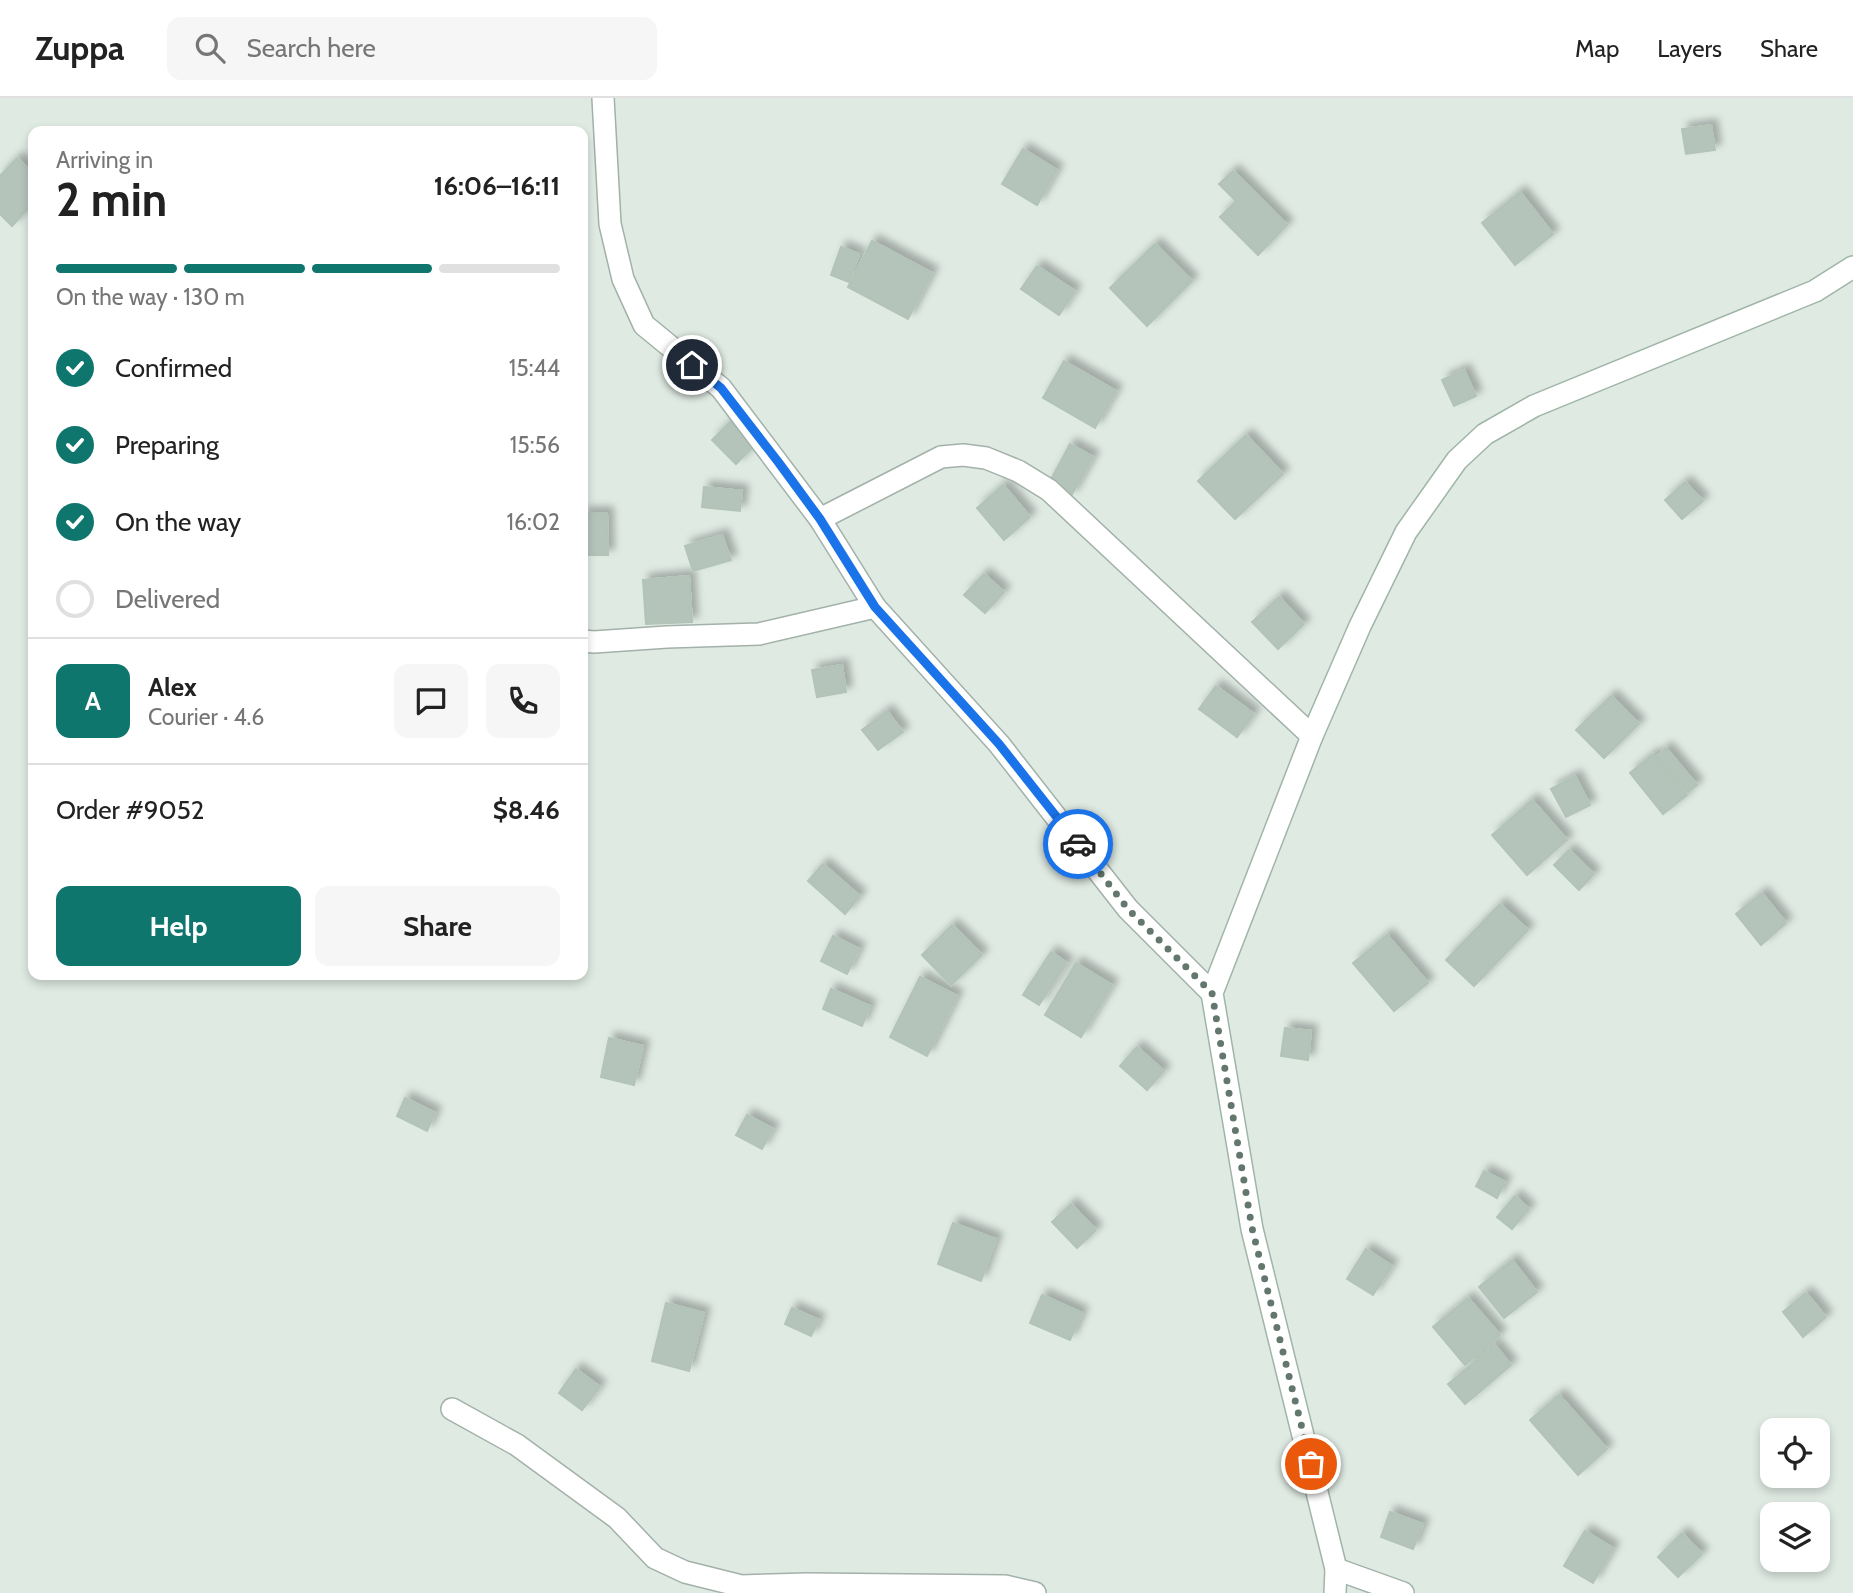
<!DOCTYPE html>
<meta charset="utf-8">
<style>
:root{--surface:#fff;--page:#f6f6f6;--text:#222;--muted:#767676;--line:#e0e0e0;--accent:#0f766e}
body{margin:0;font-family:Cabin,sans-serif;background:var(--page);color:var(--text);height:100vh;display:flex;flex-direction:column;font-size:26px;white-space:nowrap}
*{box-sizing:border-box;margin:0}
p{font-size:23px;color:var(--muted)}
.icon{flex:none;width:38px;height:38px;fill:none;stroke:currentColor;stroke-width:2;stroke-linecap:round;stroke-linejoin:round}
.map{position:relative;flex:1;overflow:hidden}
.sheet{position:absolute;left:28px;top:28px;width:560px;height:854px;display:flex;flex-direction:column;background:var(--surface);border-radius:14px;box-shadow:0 4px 10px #0003}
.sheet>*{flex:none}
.controls{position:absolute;left:1760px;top:1320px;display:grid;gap:14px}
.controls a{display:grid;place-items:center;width:70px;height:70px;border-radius:14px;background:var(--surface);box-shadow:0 4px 10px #0003;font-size:35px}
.pin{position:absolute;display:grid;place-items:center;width:60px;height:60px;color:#fff;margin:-30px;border:4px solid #fff;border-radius:50%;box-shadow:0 2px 7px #0007}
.courier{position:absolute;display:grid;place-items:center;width:70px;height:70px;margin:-35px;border:5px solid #1a73e8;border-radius:50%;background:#fff;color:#222;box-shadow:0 2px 9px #0007}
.summary em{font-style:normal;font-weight:700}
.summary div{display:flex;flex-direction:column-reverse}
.summary{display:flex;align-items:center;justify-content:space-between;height:119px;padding:0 28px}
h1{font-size:46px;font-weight:700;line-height:52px}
.bar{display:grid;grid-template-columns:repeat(4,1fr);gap:10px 7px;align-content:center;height:84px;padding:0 28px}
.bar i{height:9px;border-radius:5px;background:var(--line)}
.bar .selected{background:var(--accent)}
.bar p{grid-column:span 4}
.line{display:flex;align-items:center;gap:18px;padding:0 28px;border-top:2px solid var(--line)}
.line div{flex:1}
.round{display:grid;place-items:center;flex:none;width:74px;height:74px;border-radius:14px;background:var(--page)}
ol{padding:0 28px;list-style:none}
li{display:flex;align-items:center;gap:21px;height:77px}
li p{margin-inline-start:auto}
li .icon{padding:7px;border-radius:50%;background:var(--accent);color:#fff;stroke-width:4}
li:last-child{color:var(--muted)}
li i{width:38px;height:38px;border:4px solid var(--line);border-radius:50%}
.button{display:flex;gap:14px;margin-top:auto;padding:14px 28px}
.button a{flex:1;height:80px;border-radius:14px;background:var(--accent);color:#fff;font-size:28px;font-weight:700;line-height:80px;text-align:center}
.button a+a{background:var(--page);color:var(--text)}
header{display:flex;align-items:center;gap:42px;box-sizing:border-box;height:98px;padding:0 35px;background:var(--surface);border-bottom:2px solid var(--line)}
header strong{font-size:33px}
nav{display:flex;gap:38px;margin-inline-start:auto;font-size:24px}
.search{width:490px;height:63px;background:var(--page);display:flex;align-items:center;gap:18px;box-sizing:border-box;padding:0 24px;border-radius:14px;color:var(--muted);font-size:26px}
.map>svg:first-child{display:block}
.building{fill:#b4c4bb;stroke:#b2c3b8;stroke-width:2;filter:url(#shadow)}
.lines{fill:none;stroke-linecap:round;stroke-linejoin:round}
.street-casing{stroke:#a2b1a9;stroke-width:24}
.secondary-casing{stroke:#9fb5a8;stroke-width:24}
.street{stroke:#fff;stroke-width:21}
.secondary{stroke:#fff;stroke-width:21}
.done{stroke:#64776d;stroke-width:7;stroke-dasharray:0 12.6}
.route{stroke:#1a73e8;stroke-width:9}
</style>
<header>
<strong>Zuppa</strong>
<div class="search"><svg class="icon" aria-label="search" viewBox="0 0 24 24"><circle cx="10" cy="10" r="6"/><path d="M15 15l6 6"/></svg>Search here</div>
<nav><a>Map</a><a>Layers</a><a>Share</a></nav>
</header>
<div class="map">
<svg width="1853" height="1495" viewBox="0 0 1853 1495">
<defs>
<filter id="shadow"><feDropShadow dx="6" dy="-6" stdDeviation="3.5" flood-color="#0004"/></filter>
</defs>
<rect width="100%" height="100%" fill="#dfeae3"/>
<!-- building -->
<g class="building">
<polygon points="1711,27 1715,52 1686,56 1682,31"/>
<polygon points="1023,51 1057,72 1037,107 1002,86"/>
<polygon points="17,60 33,76 33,105 12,128 0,116 0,78"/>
<polygon points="1233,73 1287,127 1258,157 1220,119 1236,103 1219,86"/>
<polygon points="1520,94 1553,136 1515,167 1482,125"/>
<polygon points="872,143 932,175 908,221 848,189"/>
<polygon points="1155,146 1192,183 1147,228 1110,190"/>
<polygon points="841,149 859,156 849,184 831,177"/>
<polygon points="1037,168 1075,193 1059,217 1021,191"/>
<polygon points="1064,263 1116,293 1095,330 1043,300"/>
<polygon points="1464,272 1476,298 1454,308 1442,282"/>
<polygon points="731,323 755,347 736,366 712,342"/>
<polygon points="1246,337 1283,376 1235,421 1198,383"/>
<polygon points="1070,346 1093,359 1071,398 1049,385"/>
<polygon points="1685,384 1703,403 1682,421 1665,402"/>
<polygon points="1003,387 1030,419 1004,442 977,410"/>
<polygon points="704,389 742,393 740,413 702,409"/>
<polygon points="583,415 607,415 608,457 583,457"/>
<polygon points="722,437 731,462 693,473 685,448"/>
<polygon points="984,476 1004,494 985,515 964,497"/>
<polygon points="689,478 692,524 646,526 643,482"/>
<polygon points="1279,499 1304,526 1278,551 1252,524"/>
<polygon points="842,567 846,594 817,599 812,572"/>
<polygon points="1216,588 1254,616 1237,639 1199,611"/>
<polygon points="1611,598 1639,626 1604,660 1576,632"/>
<polygon points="887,613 903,634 878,652 862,632"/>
<polygon points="1666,650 1697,687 1688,694 1657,658"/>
<polygon points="1653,656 1687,697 1663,716 1630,675"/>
<polygon points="1575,678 1590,707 1566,719 1551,691"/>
<polygon points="1532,702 1567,742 1527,777 1492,737"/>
<polygon points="1569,752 1594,776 1579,792 1554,767"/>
<polygon points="823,766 860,798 845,816 808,783"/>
<polygon points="1762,795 1786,825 1761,847 1736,816"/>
<polygon points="1500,806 1528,832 1474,888 1446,862"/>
<polygon points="952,827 982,857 951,887 922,857"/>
<polygon points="1387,837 1428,885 1394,913 1353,865"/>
<polygon points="833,838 859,851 847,876 821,863"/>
<polygon points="1051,854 1067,865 1039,907 1023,897"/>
<polygon points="1076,865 1112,887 1081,939 1045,917"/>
<polygon points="920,879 957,898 927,958 890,939"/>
<polygon points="831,891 870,908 862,928 823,911"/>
<polygon points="1285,930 1311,933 1308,962 1281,958"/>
<polygon points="609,940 643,948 634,987 601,979"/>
<polygon points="1137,949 1164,973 1147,992 1120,968"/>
<polygon points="405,1000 435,1015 427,1033 397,1018"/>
<polygon points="747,1017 773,1031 762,1051 736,1037"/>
<polygon points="1484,1073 1505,1084 1497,1100 1476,1088"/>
<polygon points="1515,1098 1529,1111 1512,1131 1497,1119"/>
<polygon points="1071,1106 1096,1132 1077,1150 1052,1124"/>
<polygon points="953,1125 996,1141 981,1183 938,1166"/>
<polygon points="1366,1151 1392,1168 1373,1197 1347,1181"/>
<polygon points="1512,1162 1537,1194 1504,1220 1479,1189"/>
<polygon points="1806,1195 1826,1219 1803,1239 1783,1214"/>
<polygon points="1042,1197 1082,1215 1070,1242 1030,1225"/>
<polygon points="1468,1200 1500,1237 1465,1267 1433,1229"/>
<polygon points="666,1205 704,1215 689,1273 652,1263"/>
<polygon points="792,1210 819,1222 811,1238 785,1226"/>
<polygon points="1495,1247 1511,1267 1465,1306 1448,1286"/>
<polygon points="576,1271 600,1289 582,1312 559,1295"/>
<polygon points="1559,1297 1607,1351 1578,1377 1530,1322"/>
<polygon points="1390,1414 1423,1426 1413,1451 1381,1439"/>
<polygon points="1585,1433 1613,1450 1593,1485 1564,1468"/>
<polygon points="1682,1435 1702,1456 1678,1479 1658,1459"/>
</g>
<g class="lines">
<!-- street casing -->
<g class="street-casing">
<g id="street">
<polyline points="603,0 610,126 623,181 644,227 721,290 820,421 875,509 999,646 1128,811 1212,895"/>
<polyline points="820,421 941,359 963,357 986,360 1018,373 1049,392 1312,638"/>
<polyline points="583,543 594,544 667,539 759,536 875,509"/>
<polyline points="452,1311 517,1347 617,1420 655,1460 685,1474 741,1488 807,1486 1005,1488 1035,1495"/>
<polyline points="1336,1471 1403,1495"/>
</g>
</g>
<!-- secondary casing -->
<g class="secondary-casing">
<polyline id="secondary" points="1335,1495 1336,1471 1252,1131 1212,895 1312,638 1360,528 1406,434 1457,362 1485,336 1534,308 1815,193 1853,169"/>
</g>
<!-- street -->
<use href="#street" class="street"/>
<!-- secondary -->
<use href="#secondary" class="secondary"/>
</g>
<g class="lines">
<!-- done -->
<polyline class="done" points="1078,746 1128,811 1212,895 1252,1130 1311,1366"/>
<!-- route -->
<polyline class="route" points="692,267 721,290 779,365 820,421 875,509 999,646 1078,746"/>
</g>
</svg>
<div class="controls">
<a><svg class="icon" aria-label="locate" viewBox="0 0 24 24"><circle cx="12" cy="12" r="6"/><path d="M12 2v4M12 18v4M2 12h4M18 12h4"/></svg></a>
<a><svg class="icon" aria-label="layers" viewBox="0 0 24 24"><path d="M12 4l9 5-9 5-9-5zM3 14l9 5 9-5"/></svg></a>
</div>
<div class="pin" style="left:1311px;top:1366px;background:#ea580c"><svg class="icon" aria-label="bag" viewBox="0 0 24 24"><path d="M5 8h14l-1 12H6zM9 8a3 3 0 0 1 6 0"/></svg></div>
<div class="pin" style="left:692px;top:267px;background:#1f2937"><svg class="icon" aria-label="home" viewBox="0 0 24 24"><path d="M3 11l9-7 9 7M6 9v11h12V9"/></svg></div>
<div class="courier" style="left:1078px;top:746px"><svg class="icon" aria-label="car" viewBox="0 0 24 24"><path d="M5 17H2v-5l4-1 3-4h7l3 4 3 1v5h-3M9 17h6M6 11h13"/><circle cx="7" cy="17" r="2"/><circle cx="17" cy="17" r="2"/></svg></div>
<section class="sheet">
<div class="summary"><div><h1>2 min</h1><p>Arriving in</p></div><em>16:06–16:11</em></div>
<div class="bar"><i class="selected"></i><i class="selected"></i><i class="selected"></i><i></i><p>On the way · 130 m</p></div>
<ol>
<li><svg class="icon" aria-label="check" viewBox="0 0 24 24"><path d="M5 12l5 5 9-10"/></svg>Confirmed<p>15:44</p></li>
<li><svg class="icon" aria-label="check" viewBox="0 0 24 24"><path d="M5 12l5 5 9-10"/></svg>Preparing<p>15:56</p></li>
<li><svg class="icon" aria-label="check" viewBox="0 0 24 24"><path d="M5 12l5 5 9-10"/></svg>On the way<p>16:02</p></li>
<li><i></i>Delivered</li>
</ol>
<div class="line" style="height:126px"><b class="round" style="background:var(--accent);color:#fff">A</b><div><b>Alex</b><p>Courier · 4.6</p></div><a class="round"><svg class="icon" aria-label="chat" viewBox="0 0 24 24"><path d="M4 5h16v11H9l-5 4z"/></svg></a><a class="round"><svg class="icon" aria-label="phone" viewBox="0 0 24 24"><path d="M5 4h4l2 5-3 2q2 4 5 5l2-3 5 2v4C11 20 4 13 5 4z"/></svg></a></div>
<div class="line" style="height:91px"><div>Order #9052</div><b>$8.46</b></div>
<div class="button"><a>Help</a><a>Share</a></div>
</section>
</div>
